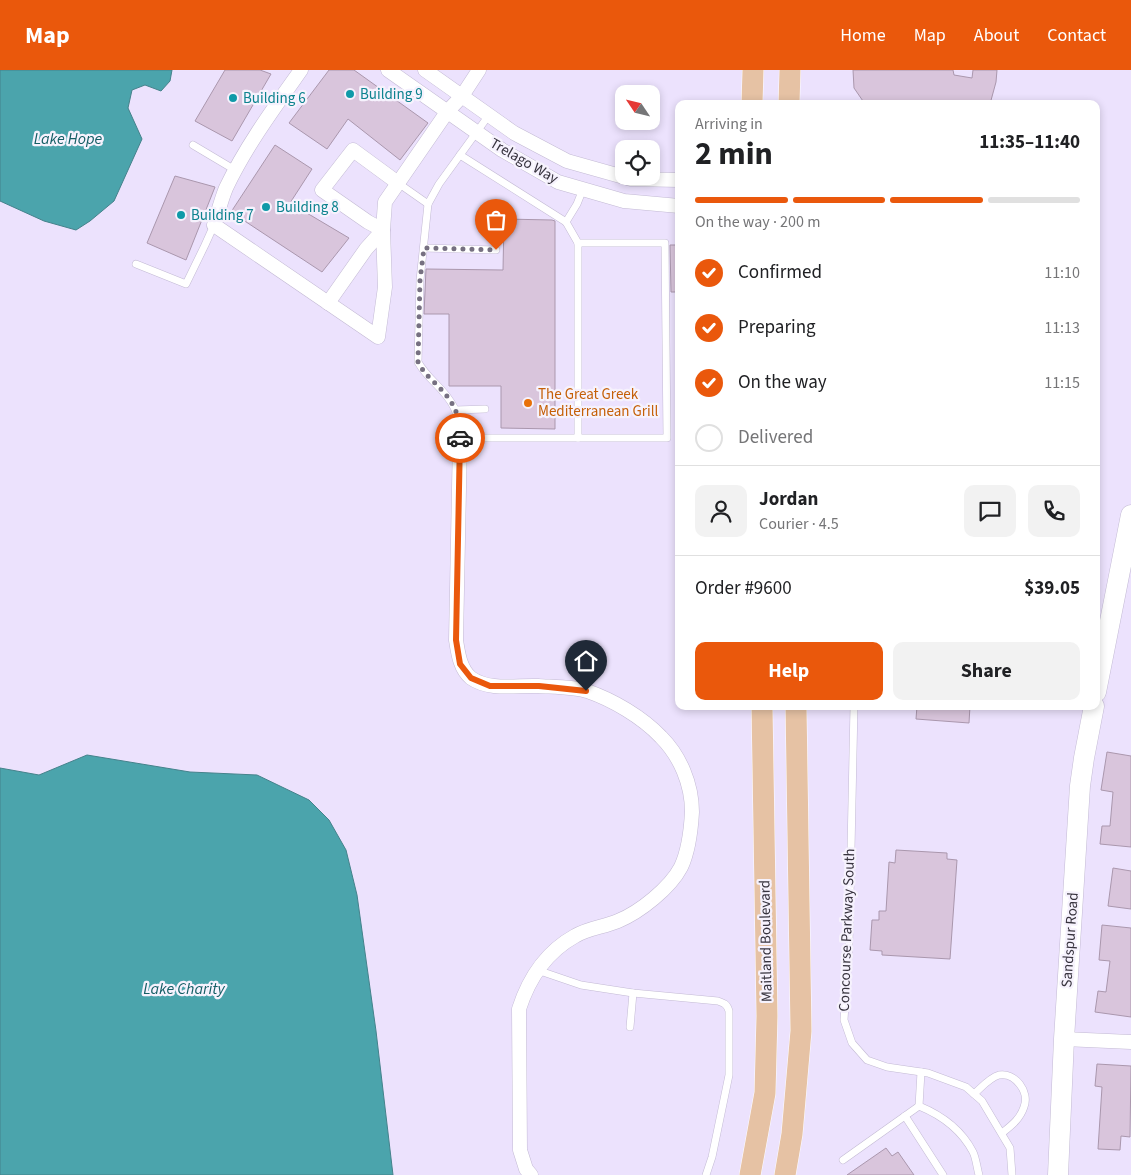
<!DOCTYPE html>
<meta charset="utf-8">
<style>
:root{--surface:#fff;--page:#f2f2f2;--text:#202124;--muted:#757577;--line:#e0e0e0;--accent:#ea580c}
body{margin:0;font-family:"Source Sans 3",sans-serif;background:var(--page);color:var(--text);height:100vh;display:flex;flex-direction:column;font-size:19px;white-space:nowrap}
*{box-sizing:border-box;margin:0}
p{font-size:16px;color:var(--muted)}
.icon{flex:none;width:28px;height:28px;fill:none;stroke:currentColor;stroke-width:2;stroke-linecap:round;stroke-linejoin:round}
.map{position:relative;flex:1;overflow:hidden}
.panel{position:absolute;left:675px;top:30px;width:425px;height:610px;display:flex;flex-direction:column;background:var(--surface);border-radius:10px;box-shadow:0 2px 8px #0003}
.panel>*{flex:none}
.needle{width:32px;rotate:305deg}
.controls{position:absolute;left:615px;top:15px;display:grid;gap:10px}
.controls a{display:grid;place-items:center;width:45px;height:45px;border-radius:10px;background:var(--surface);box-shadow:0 2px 8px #0003;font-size:25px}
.pin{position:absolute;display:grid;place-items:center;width:42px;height:42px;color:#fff;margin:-51px -21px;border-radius:50% 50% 50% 0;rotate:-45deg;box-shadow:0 0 5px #0007}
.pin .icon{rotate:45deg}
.courier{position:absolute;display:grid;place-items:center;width:50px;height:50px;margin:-25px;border:4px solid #ea580c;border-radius:50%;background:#fff;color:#222;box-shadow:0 1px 6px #0007}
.head em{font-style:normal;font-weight:700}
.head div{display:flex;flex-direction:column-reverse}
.head{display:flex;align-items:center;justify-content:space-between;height:85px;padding:0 20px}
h1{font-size:32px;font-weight:700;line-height:38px}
.bar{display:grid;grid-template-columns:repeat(4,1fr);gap:8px 5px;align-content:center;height:60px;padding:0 20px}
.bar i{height:6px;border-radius:4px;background:var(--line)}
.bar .on{background:var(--accent)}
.bar p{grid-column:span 4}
.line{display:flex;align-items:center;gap:12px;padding:0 20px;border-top:1px solid var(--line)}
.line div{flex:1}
.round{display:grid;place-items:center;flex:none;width:52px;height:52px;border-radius:10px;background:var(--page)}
ol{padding:0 20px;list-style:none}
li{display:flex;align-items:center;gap:15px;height:55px}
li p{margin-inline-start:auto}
li .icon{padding:5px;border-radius:50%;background:var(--accent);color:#fff;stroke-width:4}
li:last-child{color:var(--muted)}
li i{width:28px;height:28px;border:2px solid var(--line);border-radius:50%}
.primary-button{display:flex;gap:10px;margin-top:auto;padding:10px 20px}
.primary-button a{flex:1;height:58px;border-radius:10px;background:var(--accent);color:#fff;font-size:20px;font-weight:700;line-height:58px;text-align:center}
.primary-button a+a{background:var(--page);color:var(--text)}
header{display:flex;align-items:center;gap:30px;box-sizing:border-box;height:70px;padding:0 25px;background:var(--accent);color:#fff}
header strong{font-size:24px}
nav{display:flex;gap:28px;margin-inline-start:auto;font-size:18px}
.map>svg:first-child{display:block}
.water{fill:#4ba4ac;stroke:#45828b}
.building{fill:#d9c5dc;stroke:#aa97ad}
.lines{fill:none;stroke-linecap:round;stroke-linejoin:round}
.lane-casing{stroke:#c3bad4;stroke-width:8}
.street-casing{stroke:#c3bad4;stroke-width:15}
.secondary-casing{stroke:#c3bad4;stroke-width:21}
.primary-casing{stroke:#fff;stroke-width:22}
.lane{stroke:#fff;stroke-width:7}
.street{stroke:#fff;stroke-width:14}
.secondary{stroke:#fff;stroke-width:20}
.primary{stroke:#e6c2a4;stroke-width:21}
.done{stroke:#767081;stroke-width:5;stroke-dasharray:0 9}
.route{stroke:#ea580c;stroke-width:6}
.culture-dot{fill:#0f9aa8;stroke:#f6f2fd;stroke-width:2}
.food-dot{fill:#e8710a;stroke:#f6f2fd;stroke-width:2}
.labels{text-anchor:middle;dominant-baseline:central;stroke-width:4.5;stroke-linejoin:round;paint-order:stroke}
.culture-label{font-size:15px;fill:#0d838f;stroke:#f6f2fd;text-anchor:start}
.street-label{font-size:15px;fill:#37333e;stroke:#f6f2fd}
.food-label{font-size:15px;fill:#c56008;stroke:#f6f2fd;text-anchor:start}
.water-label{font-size:16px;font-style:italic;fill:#145e65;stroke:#f6f2fd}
</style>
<header>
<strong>Map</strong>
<nav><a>Home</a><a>Map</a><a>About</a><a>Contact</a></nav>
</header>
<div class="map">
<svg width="1131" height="1105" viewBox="0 0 1131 1105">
<rect width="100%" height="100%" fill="#ece2fd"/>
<!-- water -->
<g class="water">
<polygon points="0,0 172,0 170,11 161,21 145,15 132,20 128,38 142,69 114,131 90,151 76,160 44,151 0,131"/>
<polygon points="87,685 190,702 257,705 309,730 329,750 346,780 357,825 376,961 393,1105 0,1105 0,698 39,705"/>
</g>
<!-- building -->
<g class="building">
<polygon points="225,0 260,0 271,4 232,71 195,51"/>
<polygon points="329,0 354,0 428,53 400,90 348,49 327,79 289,53"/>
<polygon points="853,0 953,0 954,5 972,8 973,0 997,0 996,12 990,34 865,34 854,18"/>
<polygon points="275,75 312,99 290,133 349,168 322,202 231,142"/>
<polygon points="175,106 215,117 186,190 147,173"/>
<polygon points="504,149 552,150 555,151 555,359 501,358 501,316 449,316 449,244 424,244 426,199 503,200"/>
<polygon points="670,175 679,175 679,222 671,222"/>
<polygon points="917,636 970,636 969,653 916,649"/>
<polygon points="1107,682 1131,686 1131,777 1100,774 1102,756 1110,756 1113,722 1101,720"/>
<polygon points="896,780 947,783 947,789 957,790 950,889 882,885 882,881 870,880 872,850 879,850 879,841 886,841 889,792 895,793"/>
<polygon points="1113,798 1131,801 1131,839 1108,836"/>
<polygon points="1102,855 1131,858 1131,947 1095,942 1098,921 1106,922 1110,891 1099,890"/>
<polygon points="1097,994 1131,996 1130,1067 1121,1066 1120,1080 1098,1079 1102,1017 1095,1016"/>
<polygon points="886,1078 892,1086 898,1082 914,1105 847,1105"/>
</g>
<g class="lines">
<!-- lane casing -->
<g class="lane-casing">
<g id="lane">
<polyline points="193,75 235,100"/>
<polyline points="460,85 566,152"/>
<polyline points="398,113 428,134 439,114 489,45"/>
<path d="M 428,134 L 420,210 L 418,292 C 423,301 428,306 435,313 C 453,331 460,343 460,368 L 667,368 L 665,173 L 578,173 L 566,152 L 577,134 L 583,119"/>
<polyline points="578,173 578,368"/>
<polyline points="424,178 496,180"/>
<polyline points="136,194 186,214 205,175 214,155"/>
<polyline points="456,340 485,339"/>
<polyline points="854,636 849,874 844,950 852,973 867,990 887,997 928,1003 966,1017 982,1031 1010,1078 1012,1105"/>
<path d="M 537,900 L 581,915 L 633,923 L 718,931 C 724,933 727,934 729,941 L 729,1005 L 712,1087 L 706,1105"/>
<polyline points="630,957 633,923"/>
<path d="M 974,1024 C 982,1017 989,1008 999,1005 C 1015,1002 1030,1022 1024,1037 C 1020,1049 1012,1055 1002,1063"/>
<polyline points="919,1036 921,1002"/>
<polyline points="905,1046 943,1105"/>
<path d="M 843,1090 L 919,1036 C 941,1045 961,1059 973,1082 C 976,1088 977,1098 979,1105"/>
</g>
</g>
<!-- street casing -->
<g class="street-casing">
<g id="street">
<path d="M 301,0 C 274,38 246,76 226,118 C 221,130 218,143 214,155 L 378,267 L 385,217 L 383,160 L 385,132 L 447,42 L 462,26 L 479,0"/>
<polyline points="388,0 502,80 558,112 624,131 679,136"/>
<polyline points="425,0 514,63 567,91 631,109 679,110"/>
<polyline points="328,233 366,179 383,160 368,152 322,120 353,80 398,113"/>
<path d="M 460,368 L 456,570 C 458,583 460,599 471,608 C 489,621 517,615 538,616 C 552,617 574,617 587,621 C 613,630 642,647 661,667 C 680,686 692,714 692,742 C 691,760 689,780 681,797 C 670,818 640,842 618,851 C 604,857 588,858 575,866 C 546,882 529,908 519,939 L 520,1080 L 526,1099 L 531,1105"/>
<polyline points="1064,969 1131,972"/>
</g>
</g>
<!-- secondary casing -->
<g class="secondary-casing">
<g id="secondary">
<polyline points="1096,622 1131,445"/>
<polyline points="1058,1105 1064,969 1080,716 1084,688 1094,636"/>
</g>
</g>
<!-- primary casing -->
<g class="primary-casing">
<g id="primary">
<polyline points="752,34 753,0"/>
<polyline points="789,34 790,0"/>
<polyline points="750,1105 765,1023 767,946 762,636"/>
<polyline points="785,1105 792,1064 801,961 796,636"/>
</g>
</g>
<!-- lane -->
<use href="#lane" class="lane"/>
<!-- street -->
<use href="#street" class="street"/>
<!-- secondary -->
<use href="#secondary" class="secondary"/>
<!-- primary -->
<use href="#primary" class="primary"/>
</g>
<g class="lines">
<!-- done -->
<path class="done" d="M 460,368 C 460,342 453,331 435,313 C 428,306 423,302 418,292 L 420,210 L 424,178 L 496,180"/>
<!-- route -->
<polyline class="route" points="460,368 456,570 460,594 471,608 490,616 539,616 586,621"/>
</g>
<!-- markers -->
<g class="culture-dot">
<circle cx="350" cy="24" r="5"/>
<circle cx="233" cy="28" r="5"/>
<circle cx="266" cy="137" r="5"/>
<circle cx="181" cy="145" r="5"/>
</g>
<circle class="food-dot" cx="528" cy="333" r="5"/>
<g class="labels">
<!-- culture labels -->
<g class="culture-label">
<text x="360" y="24">Building 9</text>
<text x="243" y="28">Building 6</text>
<text x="276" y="137">Building 8</text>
<text x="191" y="145">Building 7</text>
</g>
<!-- street labels -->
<g class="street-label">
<text transform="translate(524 91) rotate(30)">Trelago Way</text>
<text transform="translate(847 860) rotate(-88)">Concourse Parkway South</text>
<text transform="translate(1070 870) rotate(-86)">Sandspur Road</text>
<text transform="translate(766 871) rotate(-91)">Maitland Boulevard</text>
</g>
<!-- food labels -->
<g class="food-label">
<text x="538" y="324">The Great Greek<tspan x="538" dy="17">Mediterranean Grill</tspan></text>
</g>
<!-- water labels -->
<g class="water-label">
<text x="68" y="69">Lake Hope</text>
<text x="184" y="919">Lake Charity</text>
</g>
</g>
</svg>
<div class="controls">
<a><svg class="needle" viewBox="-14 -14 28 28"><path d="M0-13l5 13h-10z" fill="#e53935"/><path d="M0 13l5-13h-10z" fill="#757577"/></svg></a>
<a><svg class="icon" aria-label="locate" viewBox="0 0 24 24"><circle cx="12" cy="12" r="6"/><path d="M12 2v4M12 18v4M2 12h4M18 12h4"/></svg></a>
</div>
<div class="pin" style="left:496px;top:180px;background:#ea580c"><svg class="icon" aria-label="bag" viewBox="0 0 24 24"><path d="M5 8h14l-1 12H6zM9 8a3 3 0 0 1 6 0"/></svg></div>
<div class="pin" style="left:586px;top:621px;background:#1f2937"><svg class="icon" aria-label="home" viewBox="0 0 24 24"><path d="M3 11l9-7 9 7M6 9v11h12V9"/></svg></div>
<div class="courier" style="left:460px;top:368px"><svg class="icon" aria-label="car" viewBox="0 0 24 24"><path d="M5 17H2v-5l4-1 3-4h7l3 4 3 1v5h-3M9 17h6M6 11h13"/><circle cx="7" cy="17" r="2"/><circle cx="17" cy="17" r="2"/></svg></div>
<section class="panel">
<div class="head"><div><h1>2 min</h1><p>Arriving in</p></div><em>11:35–11:40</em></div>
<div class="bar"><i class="on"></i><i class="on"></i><i class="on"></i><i></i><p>On the way · 200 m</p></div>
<ol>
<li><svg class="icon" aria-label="check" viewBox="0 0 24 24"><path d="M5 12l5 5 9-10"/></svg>Confirmed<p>11:10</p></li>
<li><svg class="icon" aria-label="check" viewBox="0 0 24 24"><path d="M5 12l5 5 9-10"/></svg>Preparing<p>11:13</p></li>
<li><svg class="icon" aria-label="check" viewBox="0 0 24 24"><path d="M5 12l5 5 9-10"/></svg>On the way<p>11:15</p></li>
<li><i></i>Delivered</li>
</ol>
<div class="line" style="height:90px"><a class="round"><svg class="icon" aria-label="person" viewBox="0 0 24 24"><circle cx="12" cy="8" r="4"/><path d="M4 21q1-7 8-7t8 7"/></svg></a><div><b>Jordan</b><p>Courier · 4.5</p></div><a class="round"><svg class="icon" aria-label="chat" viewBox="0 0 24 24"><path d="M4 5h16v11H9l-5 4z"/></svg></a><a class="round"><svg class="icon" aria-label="phone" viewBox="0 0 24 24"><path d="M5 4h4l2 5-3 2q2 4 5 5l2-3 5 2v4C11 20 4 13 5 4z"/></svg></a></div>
<div class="line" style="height:65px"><div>Order #9600</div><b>$39.05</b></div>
<div class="primary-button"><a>Help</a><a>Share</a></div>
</section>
</div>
